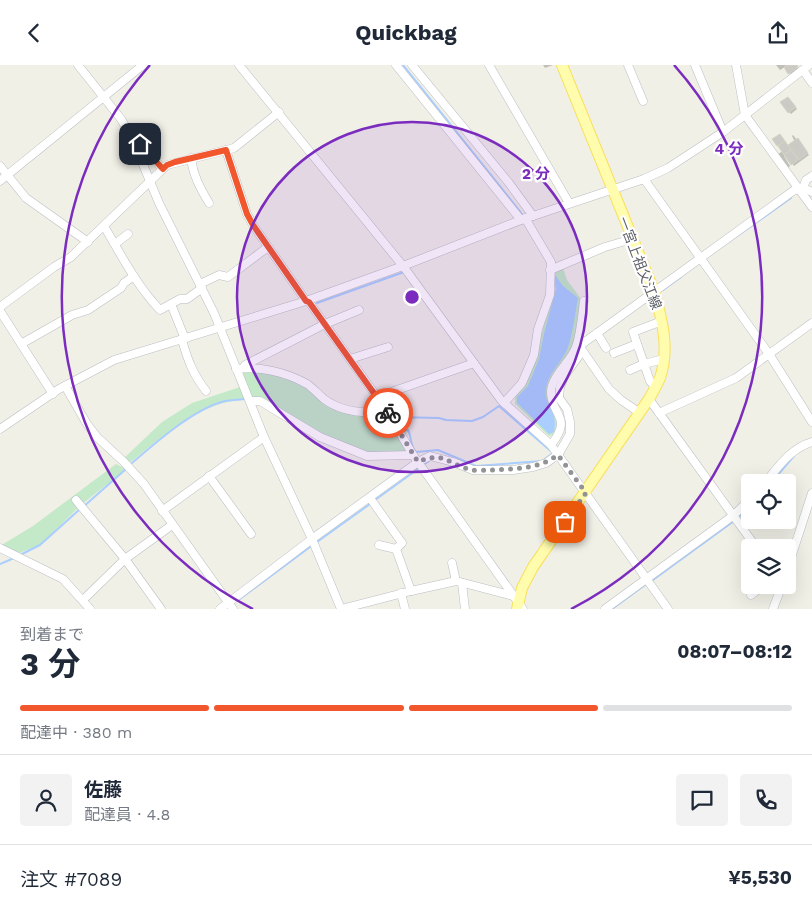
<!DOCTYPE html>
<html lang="ja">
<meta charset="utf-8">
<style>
:root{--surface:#fff;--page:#f2f2f3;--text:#1f2937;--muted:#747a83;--line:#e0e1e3;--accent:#f1562d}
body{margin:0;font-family:"Work Sans","Noto Sans JP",sans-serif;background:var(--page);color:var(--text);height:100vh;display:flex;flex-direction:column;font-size:19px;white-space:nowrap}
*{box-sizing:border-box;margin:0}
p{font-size:16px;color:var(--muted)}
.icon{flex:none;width:28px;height:28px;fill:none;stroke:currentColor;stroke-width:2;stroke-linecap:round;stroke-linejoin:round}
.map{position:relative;height:544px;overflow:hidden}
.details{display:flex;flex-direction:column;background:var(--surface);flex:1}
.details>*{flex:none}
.controls{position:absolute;left:741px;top:409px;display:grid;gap:10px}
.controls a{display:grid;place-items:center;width:55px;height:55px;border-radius:5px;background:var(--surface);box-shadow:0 5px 20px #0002;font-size:25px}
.pin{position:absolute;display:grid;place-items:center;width:42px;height:42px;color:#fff;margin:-21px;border-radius:10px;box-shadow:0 2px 8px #0006}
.courier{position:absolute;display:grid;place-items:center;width:50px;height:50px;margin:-25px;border:4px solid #f1562d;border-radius:50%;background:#fff;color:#222;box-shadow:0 1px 6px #0007}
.head em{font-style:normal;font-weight:700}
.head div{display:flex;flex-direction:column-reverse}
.head{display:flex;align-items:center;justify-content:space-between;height:85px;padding:0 20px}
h1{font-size:32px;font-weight:700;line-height:38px}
.bar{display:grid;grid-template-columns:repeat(4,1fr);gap:8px 5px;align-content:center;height:60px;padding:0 20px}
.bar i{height:6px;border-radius:4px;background:var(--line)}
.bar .active{background:var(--accent)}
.bar p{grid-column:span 4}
.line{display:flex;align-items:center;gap:12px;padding:0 20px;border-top:1px solid var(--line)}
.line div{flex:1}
.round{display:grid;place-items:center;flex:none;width:52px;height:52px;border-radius:5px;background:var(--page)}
header{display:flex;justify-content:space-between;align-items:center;height:65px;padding:0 20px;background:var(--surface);font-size:22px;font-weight:700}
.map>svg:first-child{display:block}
.green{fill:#c3e9c8}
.water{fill:#a9ceff}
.shadow{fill:#0003}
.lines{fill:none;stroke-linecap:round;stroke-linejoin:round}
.stream{stroke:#a9ceff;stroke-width:2}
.building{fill:#cccac4;stroke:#d6d3c5}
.minor-casing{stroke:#bbbec3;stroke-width:9}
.major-casing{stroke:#f8e059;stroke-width:12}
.minor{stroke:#fff;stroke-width:8}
.major{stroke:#fffcae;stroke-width:10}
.done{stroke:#919394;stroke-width:5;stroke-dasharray:0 9}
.route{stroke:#f1562d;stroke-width:6}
.ring{fill:none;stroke:#7b2cbf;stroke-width:2.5}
.labels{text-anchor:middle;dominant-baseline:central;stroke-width:4.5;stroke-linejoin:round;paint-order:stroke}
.street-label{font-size:14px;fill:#5e6168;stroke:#fff}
.centre{fill:#7b2cbf;stroke:#fff;stroke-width:2.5}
.ring-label{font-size:15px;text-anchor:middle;font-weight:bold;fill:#7b2cbf;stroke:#fff;stroke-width:4.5;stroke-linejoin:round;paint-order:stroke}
</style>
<header><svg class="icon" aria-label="back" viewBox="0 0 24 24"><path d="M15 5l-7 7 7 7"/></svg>Quickbag<svg class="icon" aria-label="share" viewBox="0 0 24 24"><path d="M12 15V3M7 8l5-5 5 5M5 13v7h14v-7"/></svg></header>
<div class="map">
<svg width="812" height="544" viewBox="0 0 812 544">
<rect width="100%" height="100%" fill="#f1f0e7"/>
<!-- green -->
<g class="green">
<path d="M 563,203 L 567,215 L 581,234 L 573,283 L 552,314 L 558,351 L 557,369 L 549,371 L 515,339 L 515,332 C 536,308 537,283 546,254 C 548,246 555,231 555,224 C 555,218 551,215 552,209 Z"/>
<path d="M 236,304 L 287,311 L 341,343 L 387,346 L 413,390 L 375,392 L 320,372 L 248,333 C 237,335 225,337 214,341 C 182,353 153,379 127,400 L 122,395 L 162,357 L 192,338 L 243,321 Z"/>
<polygon points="116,399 126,404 81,440 40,480 14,490 0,481 33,461"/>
</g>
<!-- water -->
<path class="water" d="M 553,210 L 555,210 L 563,221 L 578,233 C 575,249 573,267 568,282 C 563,296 548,308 546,323 C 543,341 559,344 554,367 L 549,369 L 517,338 L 517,332 L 528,321 L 539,294 L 544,269 L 556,224 Z"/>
<!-- shadow -->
<g class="shadow">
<polygon points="543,0 553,0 545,3"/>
<polygon points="776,0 796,0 799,5 791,10 785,2 780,5"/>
<polygon points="790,35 797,44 791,49 789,47"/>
<polygon points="793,70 809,90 794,101 786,90 784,91 790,101 788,103 778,89 783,86 774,74 782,72 788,82 795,77 792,71"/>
</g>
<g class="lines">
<!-- stream -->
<g class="stream">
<polyline points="403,0 522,149"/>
<polyline points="720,183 791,133"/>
<polyline points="663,225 681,212"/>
<polyline points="317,238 404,207"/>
<path d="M 499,341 L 553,388 L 542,396 L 476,401 L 438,385 L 416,387 C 410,381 412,373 408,365 L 403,366 L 394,352 L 439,353 L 446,355 L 472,356 L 483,352 Z"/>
<path d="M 132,398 C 155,378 195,343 225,336 C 231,335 238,335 244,334"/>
<polyline points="423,400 429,396"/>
<polyline points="771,418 794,391"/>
<polyline points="375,435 418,404"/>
<polyline points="83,442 126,404"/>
<polyline points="739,452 750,440"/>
<polyline points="317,477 370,439"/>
<polyline points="22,489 40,480 80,444"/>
<polyline points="0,499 14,493"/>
<polyline points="653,515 734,456"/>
<polyline points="237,536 310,482"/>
<polyline points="612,544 645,520"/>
</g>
</g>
<!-- building -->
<g class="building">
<polygon points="787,0 797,0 798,2 788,9 784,2"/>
<polygon points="788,32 796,42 788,48 780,37"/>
<polygon points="780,69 785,76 777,81 772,74"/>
<polygon points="798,73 808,88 799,95 788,80"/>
<polygon points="785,76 791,85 784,90 778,81"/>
<polygon points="791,85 798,95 791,100 784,90"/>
</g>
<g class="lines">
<!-- minor casing -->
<g class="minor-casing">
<g id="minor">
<polyline points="78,0 121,54 132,73 159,138 214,248 264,372 312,474 341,544"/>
<polyline points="239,0 403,201 501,335 551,380 668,544"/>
<polyline points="396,0 521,155"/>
<polyline points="412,0 509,118 533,151"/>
<polyline points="489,0 569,138"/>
<polyline points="628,0 643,36"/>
<polyline points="695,0 723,67"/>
<polyline points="736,0 745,50 812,142"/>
<polyline points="803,5 812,18"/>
<polyline points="135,74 163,104"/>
<polyline points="226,85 247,149 253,160 306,236 309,237 387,346 413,390 523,544"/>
<path d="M 191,93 C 193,110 200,123 209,138"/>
<polyline points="0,101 26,133 88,177"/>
<polyline points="644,114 769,289 812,357"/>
<polyline points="0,116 143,0"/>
<polyline points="803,123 806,115 812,111"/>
<path d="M 104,161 C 121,190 137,221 160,245 L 180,234 L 187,234 L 202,223"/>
<polyline points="115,179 128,169"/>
<polyline points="550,205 605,182 632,174"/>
<polyline points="200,219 219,210 228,212 268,182"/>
<polyline points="171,239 185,274"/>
<polyline points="0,242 54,202 71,192 167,100 234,83 279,47"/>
<polyline points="0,246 53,329"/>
<polyline points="597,268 606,283"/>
<path d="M 182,275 C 188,296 193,309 206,326"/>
<polyline points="21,279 72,250 88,245 121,223 124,218 134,211"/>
<polyline points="580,282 609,324 621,335 640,348"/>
<polyline points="614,288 637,279"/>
<polyline points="350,294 388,282"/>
<polyline points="245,300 325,259 359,245"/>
<path d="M 236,304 C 259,301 286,307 307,319 C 313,323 318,329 324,334 C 343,348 365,349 387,346"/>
<polyline points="630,305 644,299 664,294"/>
<polyline points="65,321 87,359 97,372 124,397 144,419 233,544"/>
<polyline points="655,322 650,316 633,267 662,256"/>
<polyline points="377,332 474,298"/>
<polyline points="649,334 756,482"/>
<polyline points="250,336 260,336 320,372 367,391 413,390"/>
<polyline points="504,338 522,318 534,290 538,264 550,230 551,197 525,153"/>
<polyline points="659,348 736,313 812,258"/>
<polyline points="0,364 59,324 114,295 306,236 403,201 521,155 644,114 668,103 723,67 809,0"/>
<path d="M 551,380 C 574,351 550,350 551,326 C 552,311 571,296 576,282 C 581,268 582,251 584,236"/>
<polyline points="209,411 251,469"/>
<path d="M 765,418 C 779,401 791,383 812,377"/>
<polyline points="370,433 402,478 396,484 411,526"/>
<polyline points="76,435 125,494 161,544"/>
<polyline points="162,446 264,372"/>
<polyline points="379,480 396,484"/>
<polyline points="0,483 63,514 90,544"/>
<polyline points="452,498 456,516"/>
<polyline points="788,502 812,428"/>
<polyline points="462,518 465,544"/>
<polyline points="401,528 405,544"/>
<polyline points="751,530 764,520"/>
<polyline points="83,535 125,494 172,460"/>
<path d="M 220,544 L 312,474 L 418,397 L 430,391 L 453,397 L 473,405 L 513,405 L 533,402 L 546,398 L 553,393 L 558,390 L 570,369 L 570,357 L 567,344 L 559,333 L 560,322 L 565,310 L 578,292 L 582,279 L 793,126 C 800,122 805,123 812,127"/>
<polyline points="341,544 411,526 456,516 513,531"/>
<polyline points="605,544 734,450 750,434"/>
<polyline points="773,544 782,520"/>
</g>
</g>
<!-- major casing -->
<g class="major-casing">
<path id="major" d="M 517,544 L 522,523 L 533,502 L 649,334 C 653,327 657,320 660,313 C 670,284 662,254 654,226 L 562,0"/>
</g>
<!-- minor -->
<use href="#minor" class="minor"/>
<!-- major -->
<use href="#major" class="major"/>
</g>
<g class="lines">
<!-- done -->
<path class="done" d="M 388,348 L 418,397 C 444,385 449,400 472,405 C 478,406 486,405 492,405 C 515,404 538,404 558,390 L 586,428 L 565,457"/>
<!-- route -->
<polyline class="route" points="140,79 163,104 167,100 175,97 226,85 247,149 253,160 306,236 309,237 388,348"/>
</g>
<!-- distance rings -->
<circle cx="412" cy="232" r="175" fill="#7b2cbf" fill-opacity=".12"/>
<g class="ring">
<circle cx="412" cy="232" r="175"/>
<path d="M253 544A350 350 0 0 1 150 0M674 0A350 350 0 0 1 571 544"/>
</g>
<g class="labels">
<!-- street labels -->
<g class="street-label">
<text transform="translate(640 198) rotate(69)">一宮上祖父江線</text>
</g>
</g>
<circle cx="412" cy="232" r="8" class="centre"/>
<g class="ring-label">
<text x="729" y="89">4 分</text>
<text x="536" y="114">2 分</text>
</g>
</svg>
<div class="controls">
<a><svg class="icon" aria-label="locate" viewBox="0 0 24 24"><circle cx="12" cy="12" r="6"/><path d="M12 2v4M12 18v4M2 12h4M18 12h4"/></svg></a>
<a><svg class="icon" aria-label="layers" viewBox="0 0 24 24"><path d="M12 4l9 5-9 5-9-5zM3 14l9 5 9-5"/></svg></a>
</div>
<div class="pin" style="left:565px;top:457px;background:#ea580c"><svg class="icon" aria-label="bag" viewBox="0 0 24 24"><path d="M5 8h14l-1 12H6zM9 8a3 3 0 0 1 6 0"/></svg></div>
<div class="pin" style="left:140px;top:79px;background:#1f2937"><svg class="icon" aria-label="home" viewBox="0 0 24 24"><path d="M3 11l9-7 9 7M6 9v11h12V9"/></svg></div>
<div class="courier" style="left:388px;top:348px"><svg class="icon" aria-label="bike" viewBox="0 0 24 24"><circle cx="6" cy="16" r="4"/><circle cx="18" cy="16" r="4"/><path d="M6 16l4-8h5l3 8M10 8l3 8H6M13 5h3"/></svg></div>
</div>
<section class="details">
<div class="head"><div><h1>3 分</h1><p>到着まで</p></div><em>08:07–08:12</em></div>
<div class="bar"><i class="active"></i><i class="active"></i><i class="active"></i><i></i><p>配達中 · 380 m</p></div>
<div class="line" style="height:90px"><a class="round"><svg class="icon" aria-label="person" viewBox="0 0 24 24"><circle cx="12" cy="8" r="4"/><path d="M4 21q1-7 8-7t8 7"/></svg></a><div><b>佐藤</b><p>配達員 · 4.8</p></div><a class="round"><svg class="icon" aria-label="chat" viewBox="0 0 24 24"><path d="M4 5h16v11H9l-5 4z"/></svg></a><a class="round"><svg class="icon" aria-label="phone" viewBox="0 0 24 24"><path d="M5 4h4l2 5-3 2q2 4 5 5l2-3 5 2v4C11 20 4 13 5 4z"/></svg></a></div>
<div class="line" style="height:65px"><div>注文 #7089</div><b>¥5,530</b></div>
</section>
